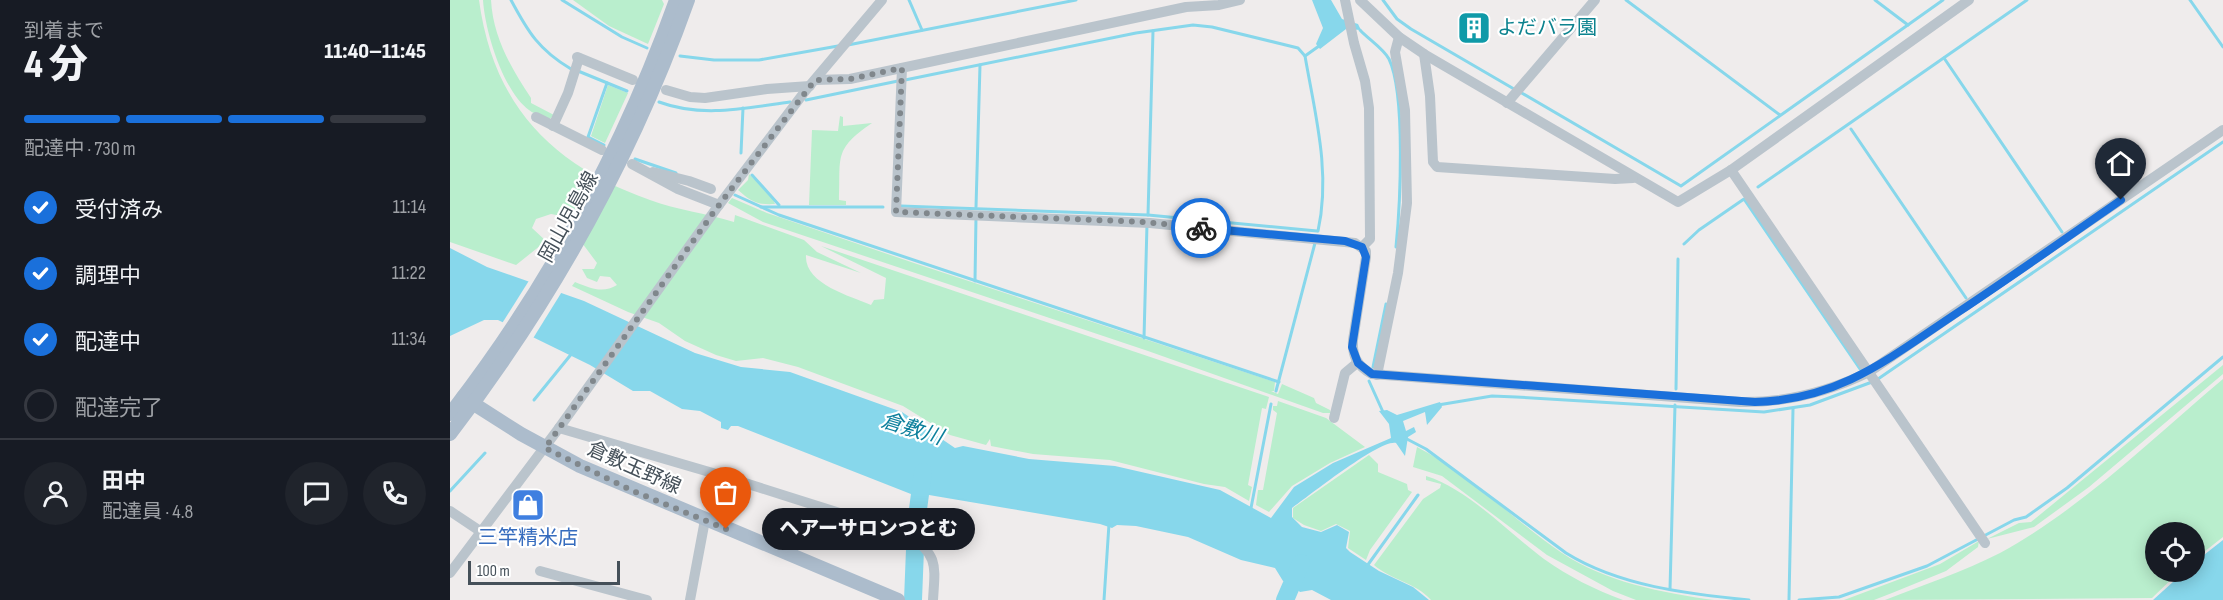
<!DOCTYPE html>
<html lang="ja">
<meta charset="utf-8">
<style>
:root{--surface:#171b24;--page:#20242c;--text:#f1f3f6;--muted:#9ea1a6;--line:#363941;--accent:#1a70db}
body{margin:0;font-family:"Sofia Sans Condensed","Noto Sans JP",sans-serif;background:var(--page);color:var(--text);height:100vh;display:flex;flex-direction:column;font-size:22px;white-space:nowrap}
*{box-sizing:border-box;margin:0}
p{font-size:20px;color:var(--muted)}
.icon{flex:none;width:33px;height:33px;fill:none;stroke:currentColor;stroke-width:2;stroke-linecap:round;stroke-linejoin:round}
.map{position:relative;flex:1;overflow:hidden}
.drawer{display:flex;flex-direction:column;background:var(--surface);width:450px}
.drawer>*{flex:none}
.fabs{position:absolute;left:1695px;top:522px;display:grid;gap:12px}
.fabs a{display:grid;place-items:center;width:60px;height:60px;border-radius:50%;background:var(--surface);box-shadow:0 3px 15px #0003;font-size:30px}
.scale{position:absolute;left:18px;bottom:15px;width:152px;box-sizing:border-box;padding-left:6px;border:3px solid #455059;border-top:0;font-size:16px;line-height:21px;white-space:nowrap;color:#455059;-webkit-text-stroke:4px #fff;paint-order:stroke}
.pin{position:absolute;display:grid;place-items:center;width:51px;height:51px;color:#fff;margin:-62px -26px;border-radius:50% 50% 50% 0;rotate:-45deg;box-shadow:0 0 6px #0007}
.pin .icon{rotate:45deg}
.courier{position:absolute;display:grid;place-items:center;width:60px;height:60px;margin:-30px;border:4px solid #1a70db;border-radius:50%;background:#fff;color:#222;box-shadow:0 2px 8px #0007}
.bubble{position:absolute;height:42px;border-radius:21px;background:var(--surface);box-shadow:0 3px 15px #0003;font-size:20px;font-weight:800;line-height:42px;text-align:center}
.summary em{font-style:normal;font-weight:800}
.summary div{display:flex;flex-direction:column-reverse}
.summary{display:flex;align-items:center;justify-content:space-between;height:102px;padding:0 24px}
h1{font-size:39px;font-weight:800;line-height:45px}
.bar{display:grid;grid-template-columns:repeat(4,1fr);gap:9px 6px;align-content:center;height:72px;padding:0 24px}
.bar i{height:8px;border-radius:4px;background:var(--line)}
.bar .selected{background:var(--accent)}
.bar p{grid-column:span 4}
.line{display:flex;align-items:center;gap:15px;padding:0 24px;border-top:2px solid var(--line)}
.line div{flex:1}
.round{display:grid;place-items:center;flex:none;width:63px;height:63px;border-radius:32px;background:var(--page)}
ol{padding:0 24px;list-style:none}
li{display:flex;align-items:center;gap:18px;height:66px}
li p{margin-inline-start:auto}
li .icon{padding:6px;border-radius:50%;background:var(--accent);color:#fff;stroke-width:4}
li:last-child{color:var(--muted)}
li i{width:33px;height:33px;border:3px solid var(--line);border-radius:50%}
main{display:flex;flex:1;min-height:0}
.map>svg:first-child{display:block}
.green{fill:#b9eecd}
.water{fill:#87d7eb}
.pier{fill:#efecec}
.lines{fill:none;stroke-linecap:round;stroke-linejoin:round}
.stream{stroke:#87d7eb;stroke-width:3}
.river{stroke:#87d7eb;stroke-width:18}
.minor{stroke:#bac4cc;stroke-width:10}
.major{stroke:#acbccc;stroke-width:14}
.done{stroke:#80878c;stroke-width:6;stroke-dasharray:0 10.8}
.route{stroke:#1a70db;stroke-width:8}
.labels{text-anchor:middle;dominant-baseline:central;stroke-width:4.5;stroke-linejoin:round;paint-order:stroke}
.culture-label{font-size:20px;fill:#0d838f;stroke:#fff;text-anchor:start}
.street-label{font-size:20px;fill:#455059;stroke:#fff}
.shop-label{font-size:20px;fill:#366cbe;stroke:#fff}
.water-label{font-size:21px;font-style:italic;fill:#0d809d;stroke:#fff}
</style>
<main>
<section class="drawer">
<div class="summary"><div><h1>4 分</h1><p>到着まで</p></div><em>11:40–11:45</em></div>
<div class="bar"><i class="selected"></i><i class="selected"></i><i class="selected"></i><i></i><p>配達中 · 730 m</p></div>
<ol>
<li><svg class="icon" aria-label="check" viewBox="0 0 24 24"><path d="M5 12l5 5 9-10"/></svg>受付済み<p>11:14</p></li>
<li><svg class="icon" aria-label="check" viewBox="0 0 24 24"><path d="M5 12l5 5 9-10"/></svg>調理中<p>11:22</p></li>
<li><svg class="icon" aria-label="check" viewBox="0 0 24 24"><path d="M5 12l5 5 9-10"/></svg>配達中<p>11:34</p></li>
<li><i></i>配達完了</li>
</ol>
<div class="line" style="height:108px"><a class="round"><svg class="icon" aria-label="person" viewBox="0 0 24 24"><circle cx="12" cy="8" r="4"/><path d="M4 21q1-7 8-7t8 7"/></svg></a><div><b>田中</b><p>配達員 · 4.8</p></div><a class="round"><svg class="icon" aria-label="chat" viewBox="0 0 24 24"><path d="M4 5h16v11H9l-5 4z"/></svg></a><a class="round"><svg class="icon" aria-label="phone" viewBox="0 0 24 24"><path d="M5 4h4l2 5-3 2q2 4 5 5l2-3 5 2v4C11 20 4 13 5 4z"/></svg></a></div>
</section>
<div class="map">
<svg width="1773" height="600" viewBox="0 0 1773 600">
<rect width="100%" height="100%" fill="#efecec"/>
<!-- green -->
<g class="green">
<path d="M 0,0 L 29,0 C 43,105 102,166 200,200 C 227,210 256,213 284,222 L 285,215 L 354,240 L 367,252 L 411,273 L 356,255 C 354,284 400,296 421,305 L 424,300 L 434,299 L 436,278 L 371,246 L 819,397 L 816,409 L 812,408 L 798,485 L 802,487 L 799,501 L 775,487 L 754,484 L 660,460 L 583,454 L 541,446 L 540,439 L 536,445 L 500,435 L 453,406 L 348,367 L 313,358 L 286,361 L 266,355 L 235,341 L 209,323 L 178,312 L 122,286 L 125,282 C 140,288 153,294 167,285 L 160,277 L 150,276 L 147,282 L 137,278 L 132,269 L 144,269 L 147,263 L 112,216 L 101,214 L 86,219 L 82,228 L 96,241 L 66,265 L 0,242 Z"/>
<path d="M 33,0 L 41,0 C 43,37 61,68 81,98 L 81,103 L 104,115 L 100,119 C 93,116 85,115 79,110 C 53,91 35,31 33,0 Z"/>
<polygon points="123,0 212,0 214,4 198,44 159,26"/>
<polygon points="158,85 178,93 155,143 141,136"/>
<path d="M 390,116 L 393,117 L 393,126 L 422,123 C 383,150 391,156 389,200 L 396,201 L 396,205 L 359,205 L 362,130 L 388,131 Z"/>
<path d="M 299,174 L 323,199 L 325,204 C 305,205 301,201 288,190 L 298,180 Z"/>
<polygon points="282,198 317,213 467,264 825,382 824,391 821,391 828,394 832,384 864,398 866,403 880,410 881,413 873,413 698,351 313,222 278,203"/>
<polygon points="1773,365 1773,374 1639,487 1584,527 1537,539 1569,523 1581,522"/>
<path d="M 1773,379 L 1773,537 L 1745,559 L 1744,532 L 1706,532 L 1706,572 L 1729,572 L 1702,598 L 1435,600 C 1473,585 1513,572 1550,553 C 1632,508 1702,439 1773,379 Z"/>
<polygon points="828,401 876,418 915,447 880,463 842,486 819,512 806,505 808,490 813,490 827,413 823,410 823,406 827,406"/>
<path d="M 967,447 C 1020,474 1063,520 1112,553 C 1155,582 1213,593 1264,600 L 1186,600 L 1163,591 L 1097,555 L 992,476 L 963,467 Z"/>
<polygon points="919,455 928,464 928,472 957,484 958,490 962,492 920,550 916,560 898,548 900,531 886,524 871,531 854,525 843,518 843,508"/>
<path d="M 976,476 C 1018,489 1059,533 1094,559 C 1118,576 1145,590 1173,600 L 981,600 C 965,582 941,580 924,565 L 973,499 L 990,488 L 991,484 L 976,480 Z"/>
<polygon points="1529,541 1528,547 1496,571 1442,593 1424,600 1394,600 1490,564"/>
</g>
<!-- water -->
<g class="water">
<polygon points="862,0 881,0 892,19 908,24 911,30 896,29 870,49 866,44 873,28"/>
<path d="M 0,248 L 37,267 L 134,301 L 245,353 L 291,367 L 340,372 L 452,412 L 505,448 L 513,446 L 579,459 L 665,466 L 770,490 L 821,518 L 844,487 L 883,463 L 941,438 L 939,424 L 929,411 L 937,410 L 947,415 L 990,402 L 992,407 L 977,425 L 975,412 L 953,421 L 956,431 L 964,427 L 966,432 L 958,437 L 955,456 L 946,443 C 930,439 859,496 842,508 L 842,517 L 852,527 L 871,532 L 887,525 L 899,532 L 896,548 L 900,552 L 929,571 L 963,587 L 979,600 L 881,600 L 862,590 L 850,592 L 839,581 L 833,581 L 825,568 L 791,560 L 738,537 L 686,526 L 667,525 L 662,528 L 650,524 L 479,495 L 466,496 L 288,426 L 281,426 L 278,430 L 271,428 L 271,422 L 250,411 L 232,409 L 200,391 L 183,391 L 140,365 L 48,320 L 34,320 L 0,336 Z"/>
<polygon points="1773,540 1773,600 1703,600 1734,572 1744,572 1745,562"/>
</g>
<!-- pier -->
<polygon class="pier" points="80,279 113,290 82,340 51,325"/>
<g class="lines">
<!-- stream -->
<g class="stream">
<path d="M 61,0 C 78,32 89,50 121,69"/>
<polyline points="112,0 172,37 197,48"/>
<polyline points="459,0 472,30"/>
<polyline points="933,0 947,19 961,29 1064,89"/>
<polyline points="1176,0 1330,115"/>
<polyline points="1425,0 1458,25"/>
<polyline points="1740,0 1773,47"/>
<path d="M 910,30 C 918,39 933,48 939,59 C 956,94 950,207 946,247"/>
<polyline points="398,45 626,0"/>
<polyline points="230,56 264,60 309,60 388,46"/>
<polyline points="1494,58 1612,232"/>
<polyline points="128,71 177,91"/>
<polyline points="455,80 686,33 743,25 762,27 848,48 855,56"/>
<polyline points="1070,92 1231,186 1493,0"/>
<polyline points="356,100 448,81"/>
<path d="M 209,102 C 252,118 296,108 340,102"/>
<polyline points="1401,129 1516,298"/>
<polyline points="154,145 138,137 157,83"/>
<polyline points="291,153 293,108"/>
<polyline points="185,159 226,173"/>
<polyline points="302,175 329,205"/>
<polyline points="1308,187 1577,0"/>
<polyline points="285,195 329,215 829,382"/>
<polyline points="451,206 698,215 867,231"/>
<polyline points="311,207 433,207"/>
<polyline points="526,207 530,65"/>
<polyline points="698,215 703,31"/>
<path d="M 868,231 C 881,172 865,114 855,56 L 869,46"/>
<polyline points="1234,244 1249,230 1294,199 1410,369"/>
<polyline points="525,281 526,217"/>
<polyline points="694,338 697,224"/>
<polyline points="923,367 936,304"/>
<polyline points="1428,379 1773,142"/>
<polyline points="919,381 933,412"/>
<polyline points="1226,389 1228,259"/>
<polyline points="826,391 865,243"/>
<polyline points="84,400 123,352"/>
<polyline points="988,405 1042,396 1066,397 1314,412 1360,405 1422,382"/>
<path d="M 955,438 L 976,449 L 1116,553 C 1169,586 1238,594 1299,600"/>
<polyline points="0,491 35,453"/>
<polyline points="801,508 821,404"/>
<polyline points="917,566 968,495"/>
<polyline points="1220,589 1225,405"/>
<polyline points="654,600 659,524"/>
<polyline points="1339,600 1343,409"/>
<polyline points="1349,600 1389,597 1477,566 1564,520 1576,517 1617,488 1773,357"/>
</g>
<!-- river -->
<g class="river">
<polyline points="463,600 466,524 473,472"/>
<polyline points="835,600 851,563"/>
</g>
<!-- minor -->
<g class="minor">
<polyline points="895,0 904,43 915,81 919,108 920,239 912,247"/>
<polyline points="910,0 949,37 974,54 1228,202 1281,170 1519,0"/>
<polyline points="974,54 980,96 983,162 987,167 1165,179 1183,178"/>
<polyline points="127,57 183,80"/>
<path d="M 452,68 L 446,212 L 700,223 L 905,243 L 916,251 L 916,257 L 903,340 C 902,356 907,366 922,374 L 1290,402 C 1337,403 1378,392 1419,372 L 1773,130"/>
<polyline points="365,80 400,79 736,7 769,5 790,0"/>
<polyline points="216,90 240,97 255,98 317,89 360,86"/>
<polyline points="1057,103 1145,0"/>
<polyline points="86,117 152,150"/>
<polyline points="103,126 118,93 129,58"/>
<polyline points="182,164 228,189 269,205"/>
<polyline points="1281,170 1535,543"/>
<polyline points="203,172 239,181 261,189"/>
<polyline points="927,375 948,273 957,203 955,110 945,52 949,37"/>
<polyline points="884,418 895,373 907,363"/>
<path d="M 109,428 L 273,476 L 459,535 C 489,556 485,566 483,600"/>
<polyline points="0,511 30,531"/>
<polyline points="90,571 197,600"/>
<polyline points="0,573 109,428 266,209 356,90 432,0"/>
<polyline points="240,600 255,520"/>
</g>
<!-- major -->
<g class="major">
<polyline points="13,397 71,434 130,466 448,600"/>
<path d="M 0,414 C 97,289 173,149 226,0"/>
<path d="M 0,434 C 102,301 182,158 238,0"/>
</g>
</g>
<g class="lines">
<!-- done -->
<polyline class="done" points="276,529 183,491 95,448 266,209 365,80 400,79 452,68 446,212 695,222 751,228"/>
<!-- route -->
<path class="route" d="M 751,228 L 895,241 L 912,247 L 916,257 L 902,347 L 908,363 L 922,374 L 1305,402 C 1391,400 1442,356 1510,311 C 1564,275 1618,237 1671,200"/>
</g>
<!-- icons -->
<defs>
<g id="building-square" transform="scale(1.725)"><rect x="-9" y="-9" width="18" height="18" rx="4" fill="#0f9aa8" stroke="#fff"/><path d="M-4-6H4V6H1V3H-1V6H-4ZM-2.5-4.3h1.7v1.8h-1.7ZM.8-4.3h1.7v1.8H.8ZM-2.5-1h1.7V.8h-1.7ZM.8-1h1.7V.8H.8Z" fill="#fff"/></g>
<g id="shop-square" transform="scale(1.725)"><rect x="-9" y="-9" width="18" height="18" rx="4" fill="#3f7fe0" stroke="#fff"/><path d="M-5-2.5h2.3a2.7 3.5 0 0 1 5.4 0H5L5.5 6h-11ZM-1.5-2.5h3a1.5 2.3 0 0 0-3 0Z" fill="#fff"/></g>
</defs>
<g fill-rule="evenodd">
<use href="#building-square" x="1024" y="28"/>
<use href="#shop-square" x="78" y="505"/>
</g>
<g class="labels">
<!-- culture labels -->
<g class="culture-label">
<text x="1047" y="28">よだバラ園</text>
</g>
<!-- street labels -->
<g class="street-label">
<text transform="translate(119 217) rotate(-61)">岡山児島線</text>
<text transform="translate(184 468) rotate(24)">倉敷玉野線</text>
</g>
<!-- shop labels -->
<g class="shop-label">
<text x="78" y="538">三竿精米店</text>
</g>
<!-- water labels -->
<g class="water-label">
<text transform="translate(462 429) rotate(17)">倉敷川</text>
</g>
</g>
</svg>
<div class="fabs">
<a><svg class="icon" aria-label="locate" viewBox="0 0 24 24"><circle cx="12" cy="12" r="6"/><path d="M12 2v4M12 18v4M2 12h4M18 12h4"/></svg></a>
</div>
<div class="scale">100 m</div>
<div class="pin" style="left:276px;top:529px;background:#ea580c"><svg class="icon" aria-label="bag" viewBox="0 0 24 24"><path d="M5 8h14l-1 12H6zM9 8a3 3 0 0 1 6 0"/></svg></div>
<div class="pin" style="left:1671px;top:200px;background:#1f2937"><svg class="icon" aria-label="home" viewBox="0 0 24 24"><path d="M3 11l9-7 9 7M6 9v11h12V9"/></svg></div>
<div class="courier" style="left:751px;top:228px"><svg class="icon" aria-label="bike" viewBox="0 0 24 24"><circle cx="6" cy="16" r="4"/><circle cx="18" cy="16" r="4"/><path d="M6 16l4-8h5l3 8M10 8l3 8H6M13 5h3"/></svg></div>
<div class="bubble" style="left:312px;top:508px;width:213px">ヘアーサロンつとむ</div>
</div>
</main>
